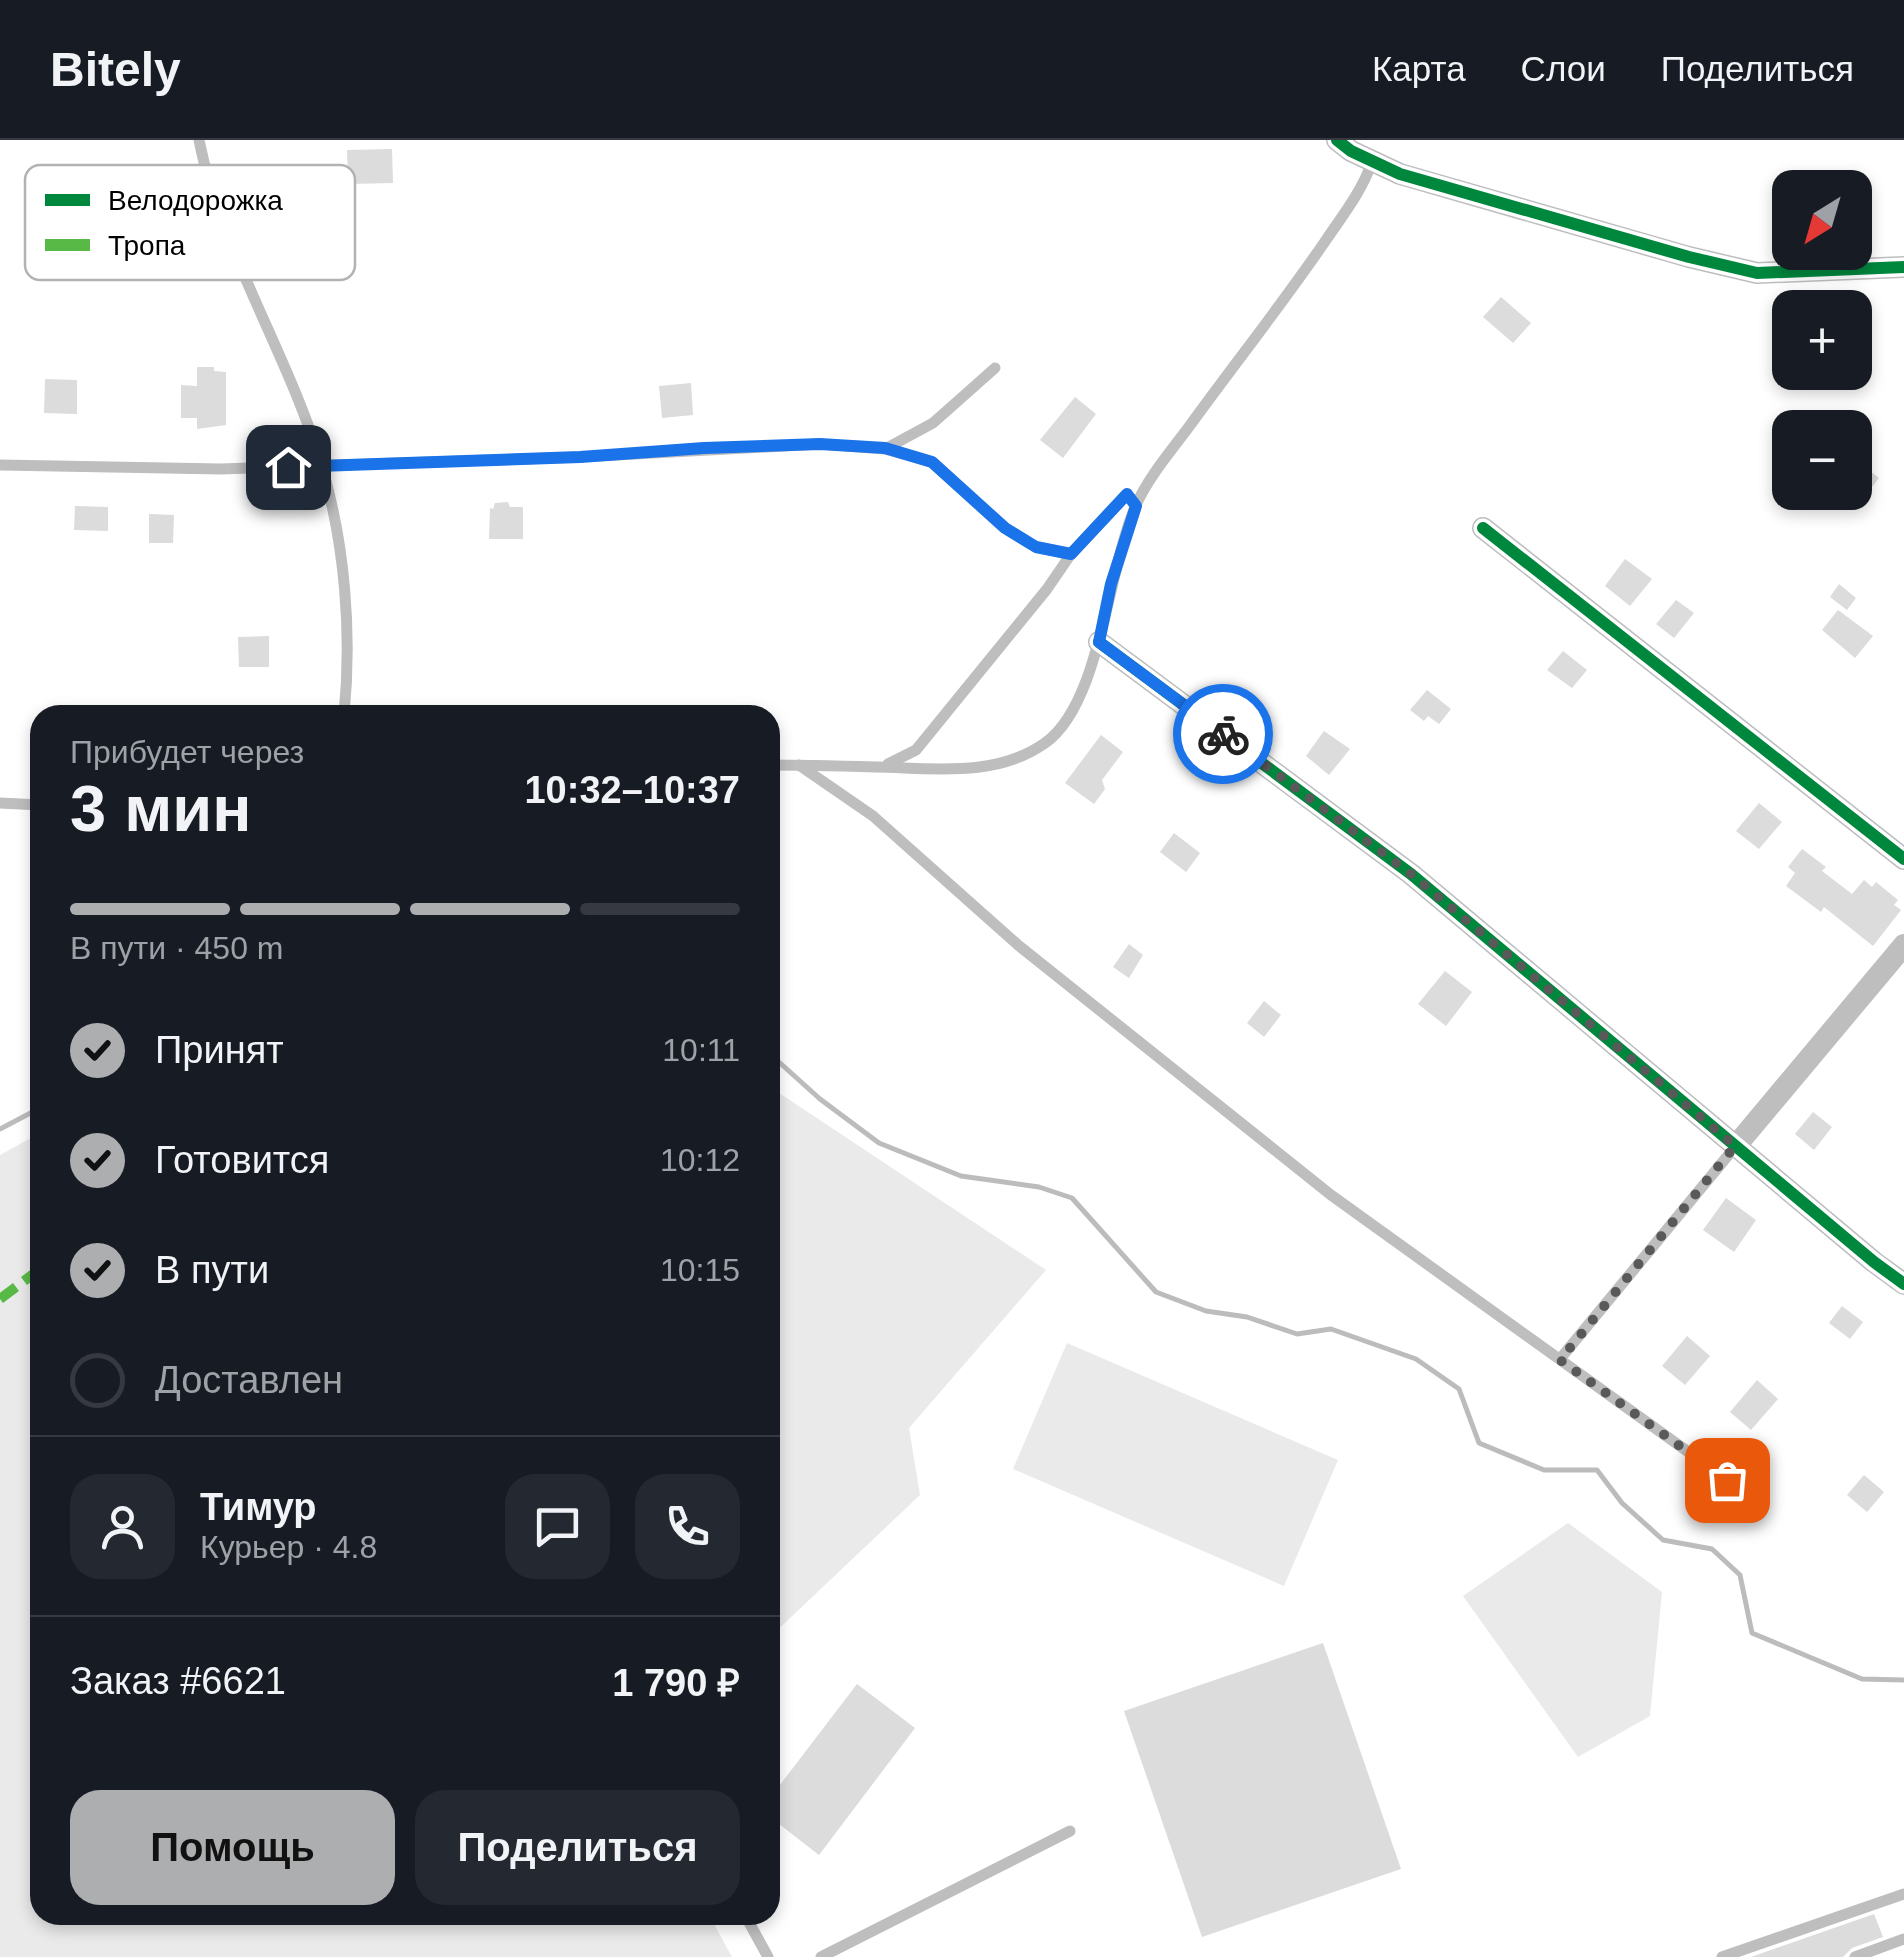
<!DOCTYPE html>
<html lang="ru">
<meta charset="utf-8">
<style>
:root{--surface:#171b24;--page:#242831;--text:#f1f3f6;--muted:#9ea1a6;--line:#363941;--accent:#adaeaf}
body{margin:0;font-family:Helvetica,sans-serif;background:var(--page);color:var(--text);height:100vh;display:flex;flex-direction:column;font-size:38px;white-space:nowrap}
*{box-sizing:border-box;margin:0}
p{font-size:32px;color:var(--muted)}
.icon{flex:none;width:55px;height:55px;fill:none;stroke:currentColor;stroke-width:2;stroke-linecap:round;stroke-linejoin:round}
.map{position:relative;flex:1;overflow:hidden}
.drawer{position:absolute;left:30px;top:565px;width:750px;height:1220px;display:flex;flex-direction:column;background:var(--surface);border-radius:30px;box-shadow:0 5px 15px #0003}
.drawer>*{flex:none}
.needle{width:65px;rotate:217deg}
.controls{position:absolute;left:1772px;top:30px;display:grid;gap:20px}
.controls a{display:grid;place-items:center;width:100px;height:100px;border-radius:20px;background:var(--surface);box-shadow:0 5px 15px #0003;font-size:50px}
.pin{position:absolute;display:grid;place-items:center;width:85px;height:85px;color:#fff;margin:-42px;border-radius:20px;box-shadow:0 5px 15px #0006}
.courier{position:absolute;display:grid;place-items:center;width:100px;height:100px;margin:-50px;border:8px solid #1a73e8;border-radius:50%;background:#fff;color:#222;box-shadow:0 2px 12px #0007}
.overview em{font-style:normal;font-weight:600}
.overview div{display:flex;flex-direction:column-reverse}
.overview{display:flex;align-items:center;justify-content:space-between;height:170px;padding:0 40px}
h1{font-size:65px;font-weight:600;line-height:75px}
.bar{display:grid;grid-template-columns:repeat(4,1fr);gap:15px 10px;align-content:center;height:120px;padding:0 40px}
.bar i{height:12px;border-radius:8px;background:var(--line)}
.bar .on{background:var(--accent)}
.bar p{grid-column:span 4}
.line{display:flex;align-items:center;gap:25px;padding:0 40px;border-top:2px solid var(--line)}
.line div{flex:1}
.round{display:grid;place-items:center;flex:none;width:105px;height:105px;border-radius:30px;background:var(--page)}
ol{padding:0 40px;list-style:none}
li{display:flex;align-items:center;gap:30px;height:110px}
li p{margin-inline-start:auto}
li .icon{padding:10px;border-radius:50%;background:var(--accent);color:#111;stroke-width:4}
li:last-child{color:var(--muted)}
li i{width:55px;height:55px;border:5px solid var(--line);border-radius:50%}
.action{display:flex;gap:20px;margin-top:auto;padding:20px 40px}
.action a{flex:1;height:115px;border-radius:30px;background:var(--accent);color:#111;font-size:40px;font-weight:600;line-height:115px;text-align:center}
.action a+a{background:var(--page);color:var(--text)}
header{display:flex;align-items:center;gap:60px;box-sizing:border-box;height:140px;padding:0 50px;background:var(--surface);border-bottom:2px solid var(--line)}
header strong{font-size:48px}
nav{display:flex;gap:55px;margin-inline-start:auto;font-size:35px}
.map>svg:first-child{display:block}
.green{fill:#eaeaea}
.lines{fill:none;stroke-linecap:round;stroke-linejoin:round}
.stream{stroke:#bcbcbc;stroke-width:5}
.building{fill:#dcdcdc}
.service{stroke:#bebebe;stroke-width:11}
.minor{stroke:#bebebe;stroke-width:22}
.quiet{stroke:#58b947;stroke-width:10;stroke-dasharray:20 10;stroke-linecap:butt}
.cycleway-casing{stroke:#fff;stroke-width:19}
.cycleway{stroke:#00873e;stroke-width:12}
.done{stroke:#595959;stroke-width:10;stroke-dasharray:0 18}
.route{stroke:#1a73e8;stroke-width:12}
.key{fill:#fff;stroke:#b2b2b2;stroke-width:2.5}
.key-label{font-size:28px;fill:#000}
</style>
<header>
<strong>Bitely</strong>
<nav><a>Карта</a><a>Слои</a><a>Поделиться</a></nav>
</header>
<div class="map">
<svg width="1904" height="1817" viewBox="0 0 1904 1817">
<rect width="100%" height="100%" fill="#fff"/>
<!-- green -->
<g class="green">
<polygon points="770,947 1046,1130 909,1288 920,1355 770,1497"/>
<polygon points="40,993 40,1775 709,1775 732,1817 0,1817 0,1015"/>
<polygon points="1067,1203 1338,1320 1284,1446 1013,1329"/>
<polygon points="1568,1383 1662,1452 1650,1576 1578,1617 1463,1456"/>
</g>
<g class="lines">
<!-- stream -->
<g class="stream">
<polyline points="770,914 820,959 879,1003 961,1036 1039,1047 1072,1058 1156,1152 1206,1171 1247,1177 1297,1194 1331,1189 1416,1219 1459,1249 1479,1303 1544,1330 1597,1330 1622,1363 1663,1400 1712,1409 1740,1435 1752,1493 1862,1539 1904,1540"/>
<polyline points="0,989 40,968"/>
</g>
</g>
<!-- building -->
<g class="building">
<polygon points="392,9 393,43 348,44 347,10"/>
<polygon points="1501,157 1531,183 1513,203 1483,177"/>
<polygon points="197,227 214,227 214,231 226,232 226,285 197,289 197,278 181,278 181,245 197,246"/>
<polygon points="45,239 77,240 77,274 44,273"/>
<polygon points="691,243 693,275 662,278 659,246"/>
<polygon points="1075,257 1096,274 1063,318 1040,300"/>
<polygon points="1861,324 1879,338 1855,369 1855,332"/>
<polygon points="508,362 510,367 523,367 523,399 489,399 490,368 493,369 495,363"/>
<polygon points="75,366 108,367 108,391 74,390"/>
<polygon points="149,374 174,375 173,403 149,403"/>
<polygon points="1625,419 1652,439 1630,466 1605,446"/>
<polygon points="1839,444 1856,458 1847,470 1830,457"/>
<polygon points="1676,460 1694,473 1674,498 1656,484"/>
<polygon points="1838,470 1873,496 1855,518 1822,490"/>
<polygon points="269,496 269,527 239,527 238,497"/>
<polygon points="1563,511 1587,530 1572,548 1547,530"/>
<polygon points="1427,550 1451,569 1439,584 1428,576 1424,581 1410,570"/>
<polygon points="1324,591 1350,609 1329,635 1306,616"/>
<polygon points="1101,595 1123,612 1102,640 1105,649 1094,664 1065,643"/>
<polygon points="1759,663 1782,682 1759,709 1736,691"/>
<polygon points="1174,693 1200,713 1186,732 1160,712"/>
<polygon points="1802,709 1826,727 1822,731 1852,754 1864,740 1872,747 1876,742 1898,760 1894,765 1901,770 1873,806 1824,767 1821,772 1786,746 1795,733 1788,727"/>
<polygon points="1129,804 1143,815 1129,838 1113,827"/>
<polygon points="1445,831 1472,852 1446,886 1418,864"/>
<polygon points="1264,861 1281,875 1264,897 1247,883"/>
<polygon points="1813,972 1832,987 1814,1010 1795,994"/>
<polygon points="1726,1058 1756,1080 1734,1112 1703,1090"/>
<polygon points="1842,1166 1863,1182 1850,1199 1829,1183"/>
<polygon points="1687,1196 1710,1216 1685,1245 1662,1226"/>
<polygon points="1757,1240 1778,1259 1751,1290 1730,1272"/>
<polygon points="1864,1335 1884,1352 1867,1372 1847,1355"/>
<polygon points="1323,1503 1401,1729 1202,1797 1124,1571"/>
<polygon points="857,1544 915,1588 819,1715 770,1677 770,1658"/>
<polygon points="1874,1774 1883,1797 1852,1808 1843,1817 1751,1817"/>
</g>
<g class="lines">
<!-- service -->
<g class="service">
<path d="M 199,0 C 221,112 290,217 322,327 C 345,404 352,494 344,575"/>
<polyline points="885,309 933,283 995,228"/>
<polyline points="0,325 221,329 580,317 820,304 885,309 932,322 1005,388 1036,407 1071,414 1127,354 1136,366"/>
<polyline points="888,624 916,610 1047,449 1071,414"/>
<path d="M 770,625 C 805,625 841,626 876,627 C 933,628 996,638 1045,603 C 1101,564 1108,427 1136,365 C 1149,336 1172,310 1191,284 C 1236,222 1283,163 1326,100 C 1343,75 1362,51 1372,22"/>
<polyline points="799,625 873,676 1018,805 1331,1055 1755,1360"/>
<polyline points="0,663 40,665"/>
<polyline points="1560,1219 1735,1007"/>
<polyline points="745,1775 768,1817"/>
<polyline points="821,1817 1070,1691"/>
<polyline points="1722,1817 1904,1754"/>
<polyline points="1855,1817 1904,1799"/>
</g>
<!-- minor -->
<g class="minor">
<polyline points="1337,0 1351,11 1400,34 1689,117 1757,133 1904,127"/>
<polyline points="1483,388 1904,719"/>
<polyline points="1099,502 1411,734 1874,1122 1904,1144"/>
<polyline points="1735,1007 1904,805"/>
</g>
<!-- quiet -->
<polyline class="quiet" points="0,1159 40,1129"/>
<!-- cycleway casing -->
<g class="cycleway-casing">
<g id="cycleway">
<polyline points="1337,0 1351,11 1400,34 1689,117 1757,133 1904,127"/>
<polyline points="1483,388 1904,719"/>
<polyline points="1099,502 1411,734 1874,1122 1904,1144"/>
</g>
</g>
<!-- cycleway -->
<use href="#cycleway" class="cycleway"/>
</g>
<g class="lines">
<!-- done -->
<polyline class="done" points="1223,594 1411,734 1735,1006 1560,1220 1727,1340"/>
<!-- route -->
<polyline class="route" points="288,327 580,317 704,308 820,304 885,308 932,322 1005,388 1036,407 1071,414 1127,354 1136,366 1111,444 1099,502 1223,594"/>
</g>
<!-- legend -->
<rect x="25" y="25" width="330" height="115" rx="15" class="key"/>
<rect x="45" y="54" width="45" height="12" fill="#00873e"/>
<rect x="45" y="99" width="45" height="12" fill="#58b947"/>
<g class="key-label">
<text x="108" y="70">Велодорожка</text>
<text x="108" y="115">Тропа</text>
</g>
</svg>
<div class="controls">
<a><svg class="needle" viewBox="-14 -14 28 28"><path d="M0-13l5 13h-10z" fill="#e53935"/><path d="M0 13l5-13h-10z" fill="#9ea1a6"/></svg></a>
<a>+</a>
<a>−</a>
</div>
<div class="pin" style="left:1727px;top:1340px;background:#ea580c"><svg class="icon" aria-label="bag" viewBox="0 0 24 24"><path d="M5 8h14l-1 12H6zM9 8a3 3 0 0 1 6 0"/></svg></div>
<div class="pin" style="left:288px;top:327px;background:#1f2937"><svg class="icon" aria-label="home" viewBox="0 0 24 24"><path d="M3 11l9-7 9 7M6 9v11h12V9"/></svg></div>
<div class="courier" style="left:1223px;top:594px"><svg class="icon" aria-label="bike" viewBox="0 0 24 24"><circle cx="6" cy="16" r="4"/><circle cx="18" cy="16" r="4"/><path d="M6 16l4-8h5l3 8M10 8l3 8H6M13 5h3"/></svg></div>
<section class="drawer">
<div class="overview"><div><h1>3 мин</h1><p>Прибудет через</p></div><em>10:32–10:37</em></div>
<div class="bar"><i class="on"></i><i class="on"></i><i class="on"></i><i></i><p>В пути · 450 m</p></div>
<ol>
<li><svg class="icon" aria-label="check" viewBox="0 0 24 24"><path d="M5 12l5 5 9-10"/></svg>Принят<p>10:11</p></li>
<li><svg class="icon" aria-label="check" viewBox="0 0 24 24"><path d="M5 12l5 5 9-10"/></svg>Готовится<p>10:12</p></li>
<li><svg class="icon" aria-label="check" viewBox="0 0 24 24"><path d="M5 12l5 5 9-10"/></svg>В пути<p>10:15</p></li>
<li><i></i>Доставлен</li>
</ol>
<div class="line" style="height:180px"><a class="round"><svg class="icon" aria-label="person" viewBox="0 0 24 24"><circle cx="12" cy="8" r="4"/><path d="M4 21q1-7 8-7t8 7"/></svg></a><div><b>Тимур</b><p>Курьер · 4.8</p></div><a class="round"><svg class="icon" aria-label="chat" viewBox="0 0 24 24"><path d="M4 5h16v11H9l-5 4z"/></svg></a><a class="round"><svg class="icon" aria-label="phone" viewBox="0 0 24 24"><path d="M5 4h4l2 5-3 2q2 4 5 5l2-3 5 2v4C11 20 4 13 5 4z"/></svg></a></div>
<div class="line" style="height:130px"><div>Заказ #6621</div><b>1 790 ₽</b></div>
<div class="action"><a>Помощь</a><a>Поделиться</a></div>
</section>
</div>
